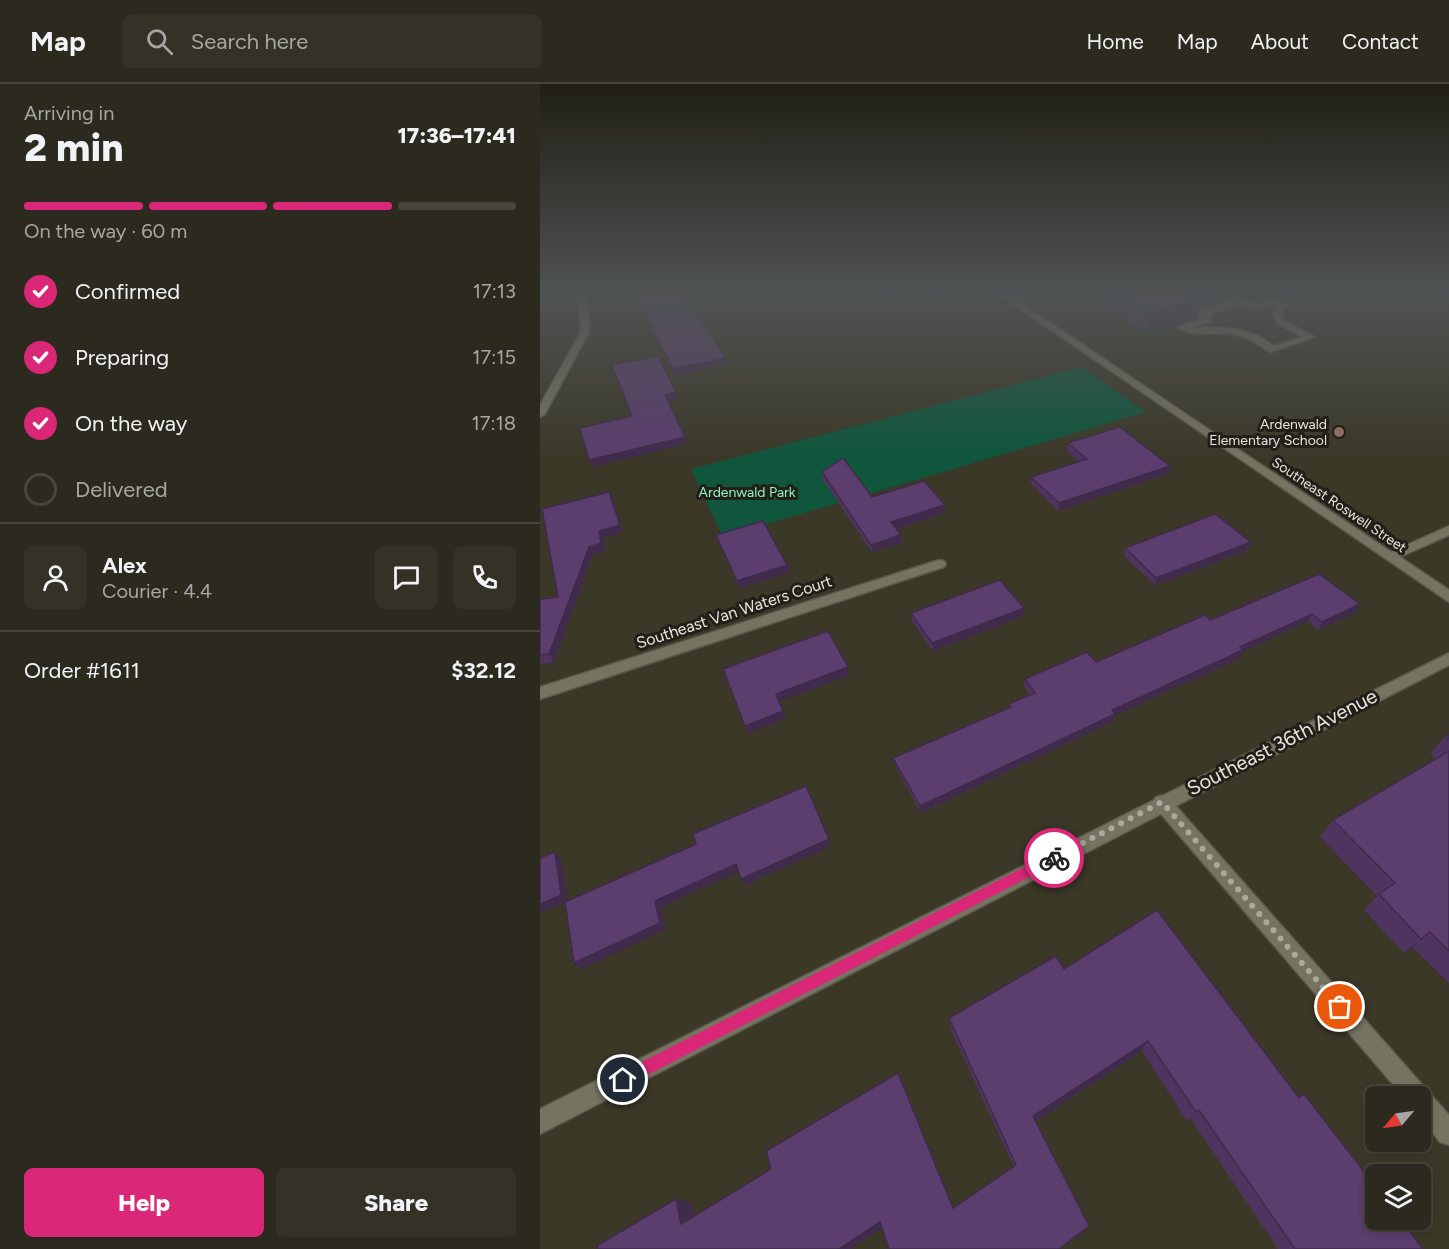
<!DOCTYPE html>
<meta charset="utf-8">
<style>
:root{--surface:#2c2a1e;--page:#343227;--text:#f1f3f6;--muted:#a6a7a4;--line:#48463c;--accent:#db2777}
body{margin:0;font-family:Figtree,sans-serif;background:var(--page);color:var(--text);height:100vh;display:flex;flex-direction:column;font-size:22px;white-space:nowrap}
*{box-sizing:border-box;margin:0}
p{font-size:20px;color:var(--muted)}
.icon{flex:none;width:33px;height:33px;fill:none;stroke:currentColor;stroke-width:2;stroke-linecap:round;stroke-linejoin:round}
.map{position:relative;flex:1;overflow:hidden}
.side{display:flex;flex-direction:column;background:var(--surface);width:540px}
.side>*{flex:none}
.needle{width:39px;rotate:241deg}
.buttons{position:absolute;left:825px;top:1002px;display:grid;gap:12px}
.buttons a{display:grid;place-items:center;width:66px;height:66px;border-radius:9px;background:var(--surface);box-shadow:0 3px 9px #0003,0 0 0 2px var(--line);font-size:30px}
.pin{position:absolute;display:grid;place-items:center;width:51px;height:51px;color:#fff;margin:-26px;border:3px solid #fff;border-radius:50%;box-shadow:0 2px 6px #0007}
.courier{position:absolute;display:grid;place-items:center;width:60px;height:60px;margin:-30px;border:4px solid #db2777;border-radius:50%;background:#fff;color:#222;box-shadow:0 2px 8px #0007}
.overview em{font-style:normal;font-weight:800}
.overview div{display:flex;flex-direction:column-reverse}
.overview{display:flex;align-items:center;justify-content:space-between;height:102px;padding:0 24px}
h1{font-size:39px;font-weight:800;line-height:45px}
.bar{display:grid;grid-template-columns:repeat(4,1fr);gap:9px 6px;align-content:center;height:72px;padding:0 24px}
.bar i{height:8px;border-radius:4px;background:var(--line)}
.bar .active{background:var(--accent)}
.bar p{grid-column:span 4}
.line{display:flex;align-items:center;gap:15px;padding:0 24px;border-top:2px solid var(--line)}
.line div{flex:1}
.round{display:grid;place-items:center;flex:none;width:63px;height:63px;border-radius:9px;background:var(--page)}
ol{padding:0 24px;list-style:none}
li{display:flex;align-items:center;gap:18px;height:66px}
li p{margin-inline-start:auto}
li .icon{padding:6px;border-radius:50%;background:var(--accent);color:#fff;stroke-width:4}
li:last-child{color:var(--muted)}
li i{width:33px;height:33px;border:3px solid var(--line);border-radius:50%}
.cta{display:flex;gap:12px;margin-top:auto;padding:12px 24px}
.cta a{flex:1;height:69px;border-radius:9px;background:var(--accent);color:#fff;font-size:24px;font-weight:800;line-height:69px;text-align:center}
.cta a+a{background:var(--page);color:var(--text)}
header{display:flex;align-items:center;gap:36px;box-sizing:border-box;height:84px;padding:0 30px;background:var(--surface);border-bottom:2px solid var(--line)}
header strong{font-size:28px}
nav{display:flex;gap:33px;margin-inline-start:auto;font-size:21px}
.search{width:420px;height:54px;background:var(--page);display:flex;align-items:center;gap:15px;box-sizing:border-box;padding:0 21px;border-radius:9px;color:var(--muted);font-size:22px}
main{display:flex;flex:1;min-height:0}
.map>svg:first-child{display:block}
.green{fill:#0f563c}
.lines{fill:none;stroke-linecap:round;stroke-linejoin:round}
.pedestrian-casing{stroke:#595749;stroke-width:3}
.minor-casing{stroke:#595749;stroke-width:3}
.pedestrian{fill:#767361;fill-rule:evenodd}
.minor{fill:#767361;fill-rule:evenodd}
.wall{fill:#4e345f}
.shaded-wall{fill:#402b4d}
.building{fill:#5b3d6e;stroke:#402b4d;stroke-width:1.5}
.route{fill:#db2777}
.done{stroke:#aba99d;stroke-width:6;stroke-dasharray:0 10.8}
.education-dot{fill:#8d6e63;stroke:#211f18;stroke-width:2}
.labels{text-anchor:middle;dominant-baseline:central;stroke-width:6;stroke-linejoin:round;paint-order:stroke}
.far-poi-label{font-size:14px;fill:#e7e6dc;stroke:#211f18;text-anchor:end}
.far-park-label{font-size:14px;fill:#8ef4c5;stroke:#211f18}
.far-street-label{font-size:14px;fill:#e7e6dc;stroke:#211f18}
.street-label{font-size:16px;fill:#e7e6dc;stroke:#211f18}
.near-street-label{font-size:20px;fill:#e7e6dc;stroke:#211f18}
</style>
<header>
<strong>Map</strong>
<div class="search"><svg class="icon" aria-label="search" viewBox="0 0 24 24"><circle cx="10" cy="10" r="6"/><path d="M15 15l6 6"/></svg>Search here</div>
<nav><a>Home</a><a>Map</a><a>About</a><a>Contact</a></nav>
</header>
<main>
<section class="side">
<div class="overview"><div><h1>2 min</h1><p>Arriving in</p></div><em>17:36–17:41</em></div>
<div class="bar"><i class="active"></i><i class="active"></i><i class="active"></i><i></i><p>On the way · 60 m</p></div>
<ol>
<li><svg class="icon" aria-label="check" viewBox="0 0 24 24"><path d="M5 12l5 5 9-10"/></svg>Confirmed<p>17:13</p></li>
<li><svg class="icon" aria-label="check" viewBox="0 0 24 24"><path d="M5 12l5 5 9-10"/></svg>Preparing<p>17:15</p></li>
<li><svg class="icon" aria-label="check" viewBox="0 0 24 24"><path d="M5 12l5 5 9-10"/></svg>On the way<p>17:18</p></li>
<li><i></i>Delivered</li>
</ol>
<div class="line" style="height:108px"><a class="round"><svg class="icon" aria-label="person" viewBox="0 0 24 24"><circle cx="12" cy="8" r="4"/><path d="M4 21q1-7 8-7t8 7"/></svg></a><div><b>Alex</b><p>Courier · 4.4</p></div><a class="round"><svg class="icon" aria-label="chat" viewBox="0 0 24 24"><path d="M4 5h16v11H9l-5 4z"/></svg></a><a class="round"><svg class="icon" aria-label="phone" viewBox="0 0 24 24"><path d="M5 4h4l2 5-3 2q2 4 5 5l2-3 5 2v4C11 20 4 13 5 4z"/></svg></a></div>
<div class="line" style="height:78px"><div>Order #1611</div><b>$32.12</b></div>
<div class="cta"><a>Help</a><a>Share</a></div>
</section>
<div class="map">
<svg width="909" height="1165" viewBox="0 0 909 1165">
<rect width="100%" height="100%" fill="#3b3828"/>
<!-- green -->
<polygon class="green" points="542,283 606,328 183,453 151,385"/>
<g class="lines">
<!-- pedestrian casing -->
<g class="pedestrian-casing">
<path id="pedestrian" d="M 695,215 L 719,220 L 740,215 L 748,221 L 741,229 L 744,237 L 775,253 L 731,268 C 718,262 709,252 693,250 C 677,247 651,254 638,243 L 661,235 L 658,232 L 661,230 L 657,226 L 658,224 L 676,223 ZM 695,220 L 718,225 L 736,220 L 739,222 L 733,229 L 738,240 L 763,253 L 733,262 C 710,241 679,244 651,243 L 671,238 L 670,233 L 673,231 L 670,228 L 681,227 Z"/>
</g>
<!-- minor casing -->
<g class="minor-casing">
<g id="minor">
<polygon points="38,211 46,211 49,248 5,330 0,333 0,321 41,248"/>
<polygon points="460,211 469,211 851,468 909,442 909,451 860,473 909,506 909,518"/>
<polygon points="399,476 404,477 406,480 404,483 0,615 0,603"/>
<polygon points="909,569 909,581 636,722 909,1031 909,1061 900,1058 880,1034 880,1012 863,1012 621,730 0,1050 0,1025 614,716 616,713 624,711"/>
</g>
</g>
<!-- pedestrian -->
<use href="#pedestrian" class="pedestrian"/>
<!-- minor -->
<use href="#minor" class="minor"/>
</g>
<!-- wall -->
<g class="wall">
<polygon points="94,211 144,211 186,274 188,280 136,292"/>
<polygon points="353,211 393,211 361,218"/>
<polygon points="546,211 746,211 719,218 695,213 675,221 659,222 657,234 608,248"/>
<polygon points="528,359 630,382 629,389 518,427 491,400 491,393 540,378 527,367"/>
<polygon points="282,388 332,413 405,421 405,429 356,445 362,459 332,468 283,396"/>
<polygon points="73,415 83,448 63,454 65,467 53,470 14,578 0,580 0,515 18,513"/>
<polygon points="176,451 247,481 249,488 200,504"/>
<polygon points="585,464 708,466 615,501 584,472"/>
<polygon points="820,520 816,528 778,546 768,537 702,568 700,574 574,632 573,637 381,729 355,681 353,674 469,624 469,620 490,611 484,602 485,595 556,578 670,536"/>
<polygon points="371,529 483,532 393,567 372,537"/>
<polygon points="909,650 909,899 872,863 864,869 824,826 837,812 780,753 793,736 896,675 890,670 905,652"/>
<polygon points="524,885 758,1013 764,1010 883,1165 738,1165 650,1034 647,1037 602,967 496,1037 549,1142 342,1144 310,1165 58,1165 151,1119 154,1132 413,1124 474,1083 411,946 409,934"/>
</g>
<!-- shaded-wall -->
<g class="shaded-wall">
<polygon points="360,211 393,211 361,218"/>
<polygon points="658,211 660,211 659,217 661,216 657,234 608,248 611,229"/>
<polygon points="678,211 696,211 695,213 675,221"/>
<polygon points="721,211 746,211 719,218"/>
<polygon points="186,274 188,280 136,292 133,285"/>
<polygon points="136,308 139,316 128,318 125,311"/>
<polygon points="145,353 147,360 52,383 49,376"/>
<polygon points="630,382 629,389 518,427 519,419"/>
<polygon points="69,408 73,415 83,448 63,454 65,467 53,470 14,578 9,570 49,463 59,447"/>
<polygon points="405,421 405,429 352,446 351,438"/>
<polygon points="361,451 362,459 332,468 331,461"/>
<polygon points="711,458 708,466 615,501 616,494"/>
<polygon points="247,481 249,488 200,504 197,497"/>
<polygon points="820,520 816,528 778,546 782,538"/>
<polygon points="484,524 483,532 393,567 392,559"/>
<polygon points="772,530 768,537 702,568 700,574 574,632 573,637 381,729 380,722 700,563"/>
<polygon points="308,583 309,591 239,618 236,610"/>
<polygon points="243,627 246,635 209,649 205,642"/>
<polygon points="289,755 291,762 205,801 201,795"/>
<polygon points="15,768 21,774 28,817 0,829 0,820"/>
<polygon points="196,780 200,787 121,823 126,845 41,885 34,879 115,817"/>
<polygon points="890,848 872,863 864,869 881,855"/>
<polygon points="608,957 602,967 492,1040 493,1032"/>
<polygon points="136,1115 151,1119 156,1143 141,1140"/>
<polygon points="340,1138 345,1142 310,1165 299,1165"/>
</g>
<!-- building -->
<g class="building">
<polygon points="95,211 144,211 186,274 133,285"/>
<polygon points="578,211 659,211 661,216 611,229"/>
<polygon points="118,272 136,308 125,311 145,353 49,376 40,344 92,332 72,281"/>
<polygon points="580,343 630,382 519,419 491,393 547,375 528,359"/>
<polygon points="303,374 332,413 384,397 405,421 351,438 361,451 331,461 282,388"/>
<polygon points="69,408 80,441 59,447 61,459 49,463 9,570 0,571 0,515 18,513 2,425"/>
<polygon points="675,430 711,458 616,494 585,464"/>
<polygon points="223,437 247,481 197,497 176,451"/>
<polygon points="779,490 820,520 782,538 772,530 700,563 703,566 572,626 575,630 380,722 353,674 471,623 469,620 495,609 485,595 547,568 556,578 665,531 670,536"/>
<polygon points="460,496 484,524 392,559 371,529"/>
<polygon points="288,547 308,583 236,610 243,627 205,642 183,585"/>
<polygon points="909,650 909,655 905,652"/>
<polygon points="909,667 909,867 890,848 881,855 839,810 855,799 793,736"/>
<polygon points="266,702 289,755 201,795 196,780 115,817 120,839 34,879 25,818 156,760 153,750"/>
<polygon points="15,768 21,811 0,820 0,774"/>
<polygon points="617,826 759,1014 764,1010 836,1103 836,1136 861,1136 883,1165 755,1165 659,1026 656,1028 608,957 493,1032 549,1142 519,1165 349,1165 340,1138 299,1165 58,1165 58,1161 136,1115 141,1140 231,1085 226,1067 358,989 413,1124 476,1081 409,934 516,872 524,885"/>
</g>
<!-- sky -->
<linearGradient id="sky" x2="0" y2="1"><stop stop-color="#201f16"/><stop offset="0.56" stop-color="#4f5353"/><stop offset="1" stop-color="#4f5353" stop-opacity="0"/></linearGradient>
<rect width="909" height="374" fill="url(#sky)"/>
<!-- route -->
<polygon class="route" points="514,768 520,774 518,778 88,1001 83,1003 78,1001 75,996 78,990"/>
<g class="lines">
<!-- done -->
<polyline class="done" points="514,774 622,718 800,923"/>
</g>
<!-- markers -->
<circle class="education-dot" cx="799" cy="348" r="6"/>
<g class="labels">
<!-- far-poi labels -->
<g class="far-poi-label">
<text x="787" y="340">Ardenwald<tspan x="787" dy="16">Elementary School</tspan></text>
</g>
<!-- far-park labels -->
<g class="far-park-label">
<text x="207" y="408">Ardenwald Park</text>
</g>
<!-- far-street labels -->
<g class="far-street-label">
<text transform="translate(799 421) rotate(34)">Southeast Roswell Street</text>
</g>
<!-- street labels -->
<g class="street-label">
<text transform="translate(194 528) rotate(-18)">Southeast Van Waters Court</text>
</g>
<!-- near-street labels -->
<g class="near-street-label">
<text transform="translate(742 658) rotate(-27)">Southeast 36th Avenue</text>
</g>
</g>
</svg>
<div class="buttons">
<a><svg class="needle" viewBox="-14 -14 28 28"><path d="M0-13l5 13h-10z" fill="#e53935"/><path d="M0 13l5-13h-10z" fill="#a6a7a4"/></svg></a>
<a><svg class="icon" aria-label="layers" viewBox="0 0 24 24"><path d="M12 4l9 5-9 5-9-5zM3 14l9 5 9-5"/></svg></a>
</div>
<div class="pin" style="left:800px;top:923px;background:#ea580c"><svg class="icon" aria-label="bag" viewBox="0 0 24 24"><path d="M5 8h14l-1 12H6zM9 8a3 3 0 0 1 6 0"/></svg></div>
<div class="pin" style="left:83px;top:996px;background:#1f2937"><svg class="icon" aria-label="home" viewBox="0 0 24 24"><path d="M3 11l9-7 9 7M6 9v11h12V9"/></svg></div>
<div class="courier" style="left:514px;top:774px"><svg class="icon" aria-label="bike" viewBox="0 0 24 24"><circle cx="6" cy="16" r="4"/><circle cx="18" cy="16" r="4"/><path d="M6 16l4-8h5l3 8M10 8l3 8H6M13 5h3"/></svg></div>
</div>
</main>
